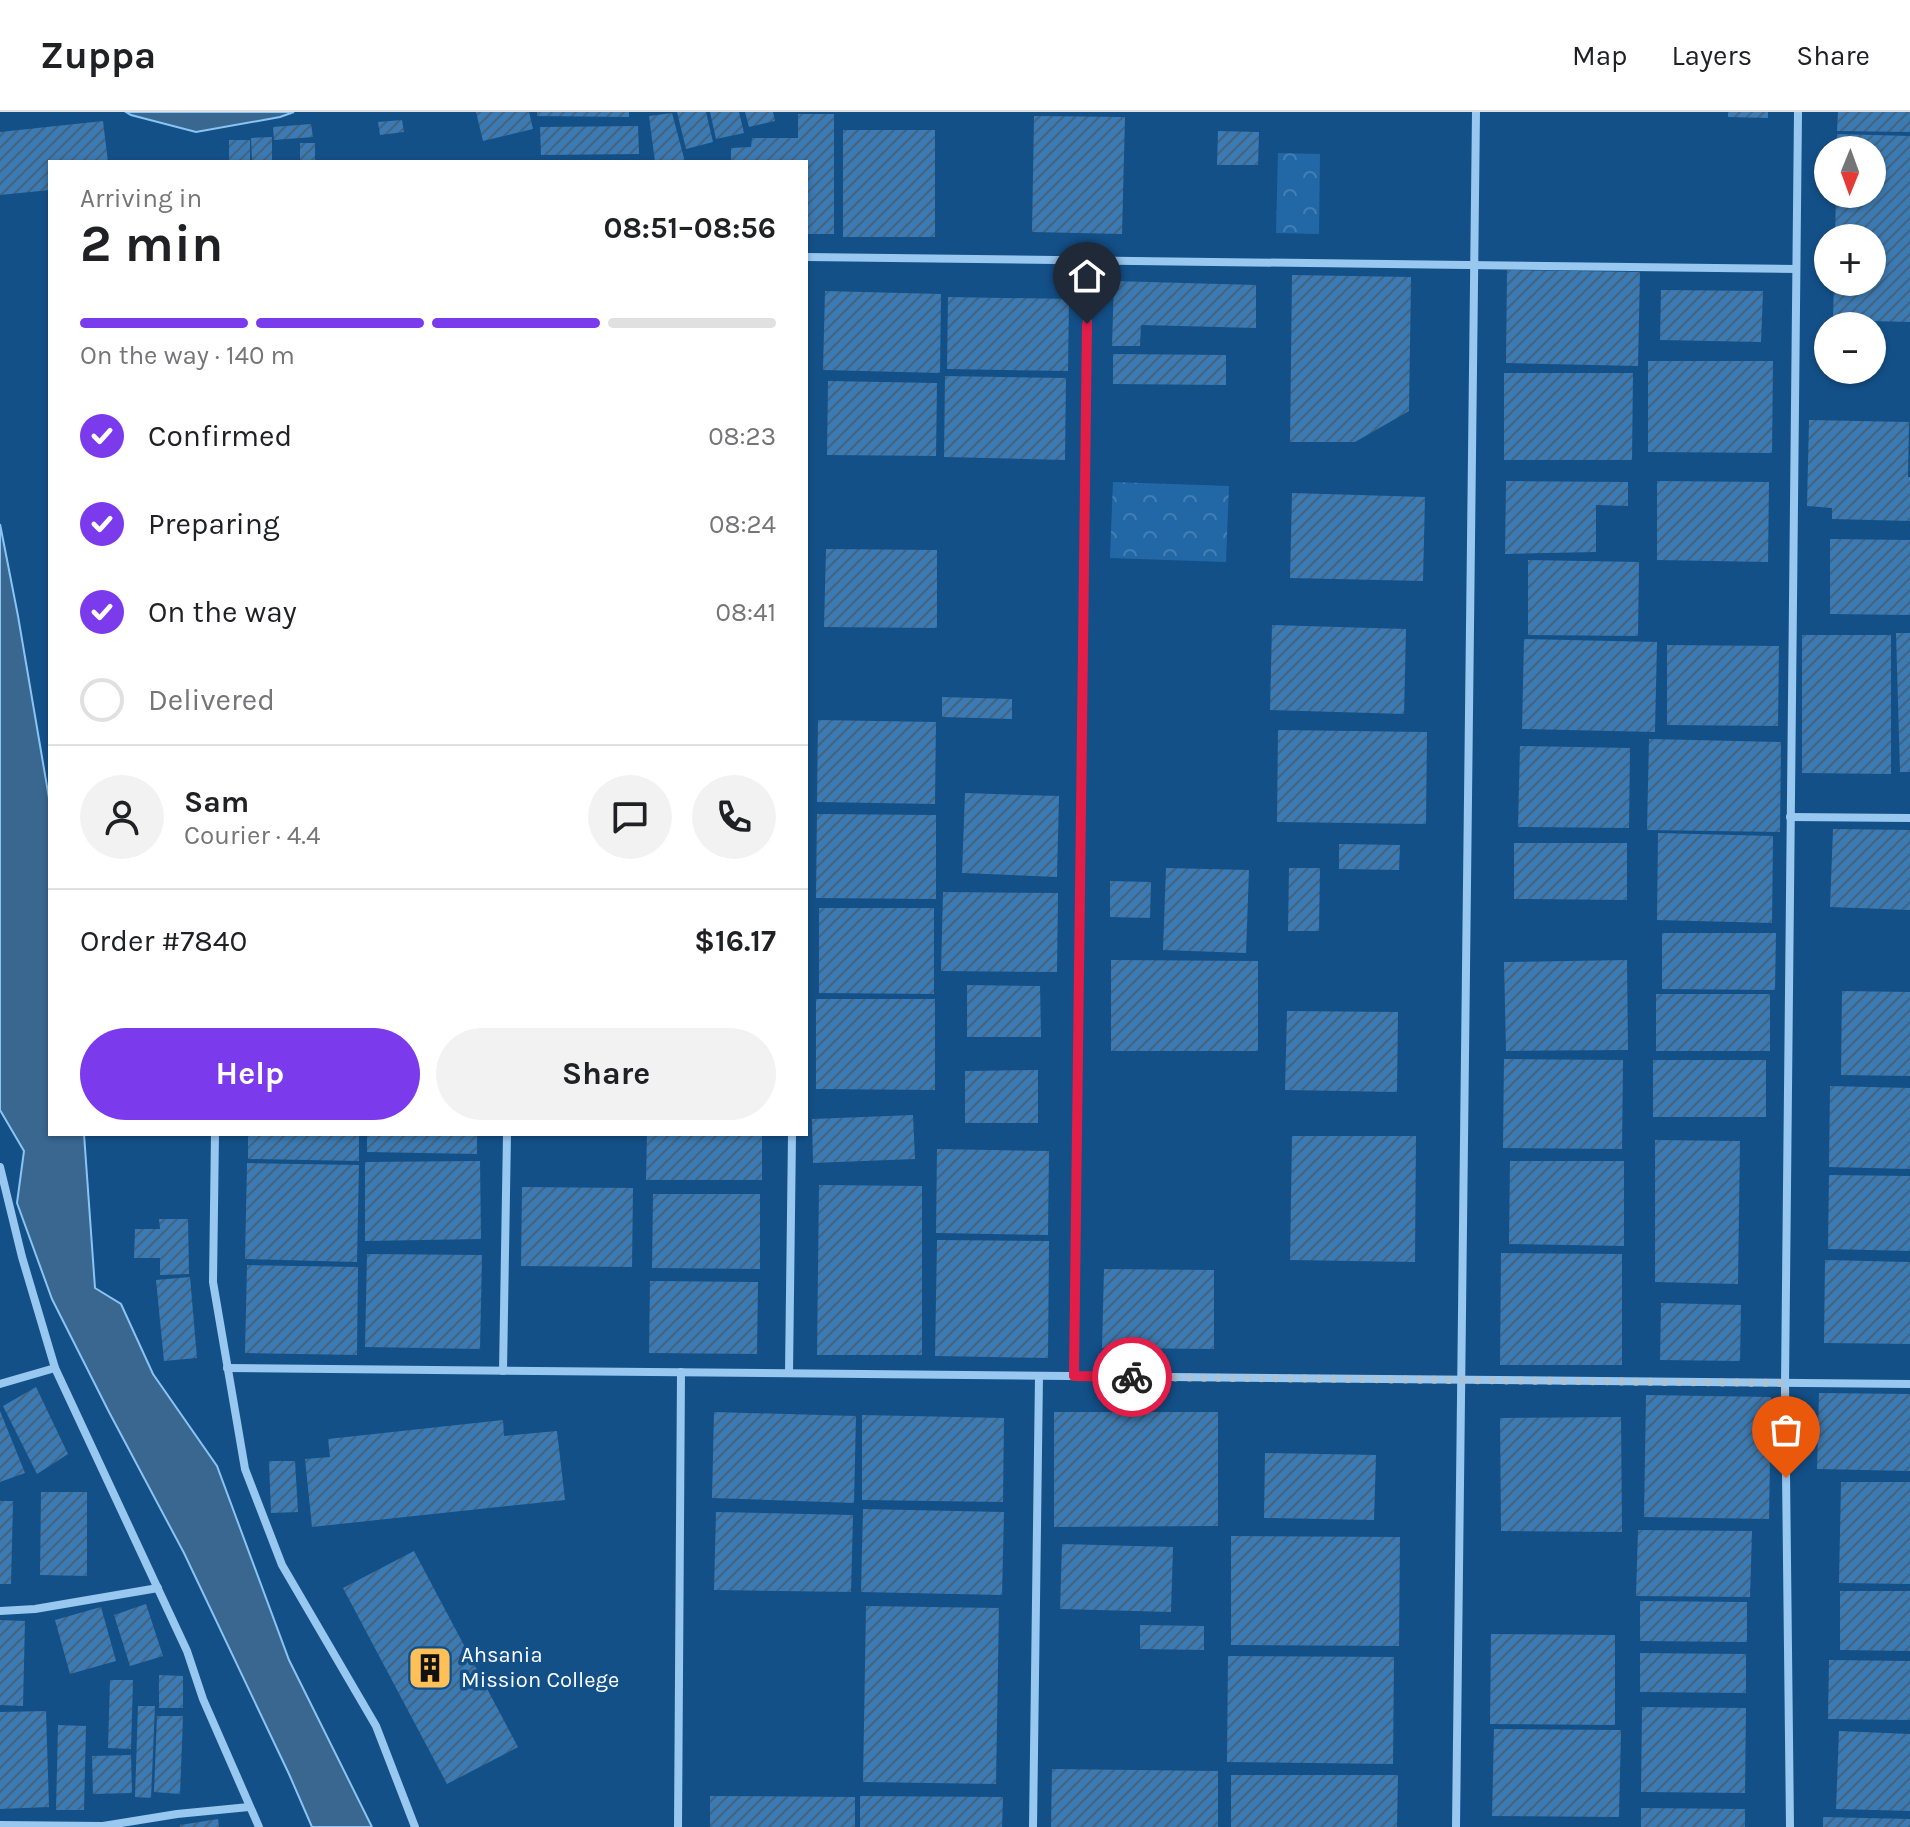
<!DOCTYPE html>
<meta charset="utf-8">
<style>
:root{--surface:#fff;--page:#f2f2f2;--text:#202124;--muted:#757577;--line:#e0e0e0;--accent:#7c3aed}
body{margin:0;font-family:Karla,sans-serif;background:var(--page);color:var(--text);height:100vh;display:flex;flex-direction:column;font-size:30px;white-space:nowrap}
*{box-sizing:border-box;margin:0}
p{font-size:26px;color:var(--muted)}
.icon{flex:none;width:44px;height:44px;fill:none;stroke:currentColor;stroke-width:2;stroke-linecap:round;stroke-linejoin:round}
.map{position:relative;flex:1;overflow:hidden}
.drawer{position:absolute;left:48px;top:48px;width:760px;height:976px;display:flex;flex-direction:column;background:var(--surface);border-radius:0px;box-shadow:0 2px 6px #0004}
.drawer>*{flex:none}
.needle{width:52px;rotate:181deg}
.tools{position:absolute;left:1814px;top:24px;display:grid;gap:16px}
.tools a{display:grid;place-items:center;width:72px;height:72px;border-radius:50%;background:var(--surface);box-shadow:0 2px 6px #0004;font-size:40px}
.pin{position:absolute;display:grid;place-items:center;width:68px;height:68px;color:#fff;margin:-82px -34px;border-radius:50% 50% 50% 0;rotate:-45deg;box-shadow:0 0 8px #0007}
.pin .icon{rotate:45deg}
.courier{position:absolute;display:grid;place-items:center;width:80px;height:80px;margin:-40px;border:6px solid #e11d48;border-radius:50%;background:#fff;color:#222;box-shadow:0 2px 10px #0007}
.overview em{font-style:normal;font-weight:700}
.overview div{display:flex;flex-direction:column-reverse}
.overview{display:flex;align-items:center;justify-content:space-between;height:136px;padding:0 32px}
h1{font-size:52px;font-weight:700;line-height:60px}
.bar{display:grid;grid-template-columns:repeat(4,1fr);gap:12px 8px;align-content:center;height:96px;padding:0 32px}
.bar i{height:10px;border-radius:6px;background:var(--line)}
.bar .current{background:var(--accent)}
.bar p{grid-column:span 4}
.line{display:flex;align-items:center;gap:20px;padding:0 32px;border-top:2px solid var(--line)}
.line div{flex:1}
.round{display:grid;place-items:center;flex:none;width:84px;height:84px;border-radius:42px;background:var(--page)}
ol{padding:0 32px;list-style:none}
li{display:flex;align-items:center;gap:24px;height:88px}
li p{margin-inline-start:auto}
li .icon{padding:8px;border-radius:50%;background:var(--accent);color:#fff;stroke-width:4}
li:last-child{color:var(--muted)}
li i{width:44px;height:44px;border:4px solid var(--line);border-radius:50%}
.button{display:flex;gap:16px;margin-top:auto;padding:16px 32px}
.button a{flex:1;height:92px;border-radius:48px;background:var(--accent);color:#fff;font-size:32px;font-weight:700;line-height:92px;text-align:center}
.button a+a{background:var(--page);color:var(--text)}
header{display:flex;align-items:center;gap:48px;box-sizing:border-box;height:112px;padding:0 40px;background:var(--surface);border-bottom:2px solid var(--line)}
header strong{font-size:38px}
nav{display:flex;gap:44px;margin-inline-start:auto;font-size:28px}
.map>svg:first-child{display:block}
.park{fill:url(#park-crowns)}
.water{fill:#396790;stroke:#8ac4f3;stroke-width:2}
.building{fill:url(#building-hatch)}
.lines{fill:none;stroke-linecap:round;stroke-linejoin:round}
.street{stroke:#98c7f0;stroke-width:8}
.done{stroke:#acc2d5;stroke-width:8;stroke-dasharray:0 14.4}
.route{stroke:#e11d48;stroke-width:10}
.labels{text-anchor:middle;dominant-baseline:central;stroke-width:7;stroke-linejoin:round;paint-order:stroke}
.poi-label{font-size:22px;fill:#fff;stroke:#135088;text-anchor:start}
</style>
<header>
<strong>Zuppa</strong>
<nav><a>Map</a><a>Layers</a><a>Share</a></nav>
</header>
<div class="map">
<svg width="1910" height="1715" viewBox="0 0 1910 1715">
<defs>
<pattern id="park-crowns" width="20" height="18" patternUnits="userSpaceOnUse" patternTransform="scale(2)"><rect width="20" height="18" fill="#2268a6"/><path d="M2 6a3 3 0 1 1 6 0M12 15a3 3 0 1 1 6 0" fill="none" stroke="#437fb3"/></pattern>
<pattern id="building-hatch" width="6" height="6" patternUnits="userSpaceOnUse" patternTransform="scale(2)"><rect width="6" height="6" fill="#3b7ab2"/><path d="M-1 1l2-2M0 6l6-6M5 7l2-2" fill="none" stroke="#44637f"/></pattern>
</defs>
<rect width="100%" height="100%" fill="#135088"/>
<!-- park -->
<g class="park">
<polygon points="1278,41 1320,42 1319,122 1276,121"/>
<polygon points="1113,370 1229,374 1226,450 1110,446"/>
</g>
<!-- water -->
<g class="water">
<polygon points="126,0 294,0 280,5 196,20 131,3"/>
<polygon points="0,412 18,504 50,692 50,1022 84,1022 95,1176 121,1192 153,1262 217,1354 289,1548 372,1715 312,1715 289,1662 184,1441 109,1300 52,1187 17,1091 24,1039 0,998"/>
</g>
<!-- building -->
<g class="building">
<polygon points="476,0 529,0 533,17 483,29"/>
<polygon points="537,0 629,0 629,5 537,4"/>
<polygon points="677,0 706,0 713,30 686,37"/>
<polygon points="710,0 739,0 744,21 716,27"/>
<polygon points="745,0 773,0 775,9 749,15"/>
<polygon points="1728,0 1768,0 1768,6 1728,5"/>
<polygon points="1838,0 1910,0 1910,20 1837,19"/>
<polygon points="672,1 685,50 655,50 649,4"/>
<polygon points="798,2 834,2 834,122 806,122 806,50 731,50 731,36 751,35 752,26 798,26"/>
<polygon points="1034,4 1125,5 1122,122 1032,120"/>
<polygon points="402,8 404,20 380,23 378,10"/>
<polygon points="103,9 108,50 50,50 50,78 0,83 0,20"/>
<polygon points="311,12 313,25 274,28 273,15"/>
<polygon points="638,14 639,42 541,43 540,15"/>
<rect x="843" y="18" width="92" height="107"/>
<polygon points="1218,19 1259,20 1258,53 1217,53"/>
<polygon points="1837,22 1910,24 1910,210 1833,208 1834,170 1872,170 1872,126 1835,126 1836,82 1872,82 1872,38 1837,38"/>
<polygon points="272,25 272,48 252,49 251,26"/>
<rect x="229" y="28" width="21" height="22"/>
<rect x="300" y="31" width="15" height="19"/>
<polygon points="1507,158 1640,160 1638,254 1506,251"/>
<polygon points="1292,163 1411,165 1409,299 1355,330 1290,330"/>
<polygon points="1114,169 1256,173 1256,216 1141,213 1140,234 1112,234"/>
<polygon points="1661,178 1763,179 1761,230 1660,228"/>
<polygon points="825,179 941,182 940,261 823,258"/>
<polygon points="948,185 1069,187 1068,259 947,257"/>
<polygon points="1113,242 1226,243 1226,273 1113,272"/>
<polygon points="1648,249 1773,249 1772,341 1648,340"/>
<polygon points="1504,261 1633,261 1632,348 1504,348"/>
<polygon points="945,264 1066,266 1065,348 944,345"/>
<polygon points="828,269 937,271 936,344 827,343"/>
<polygon points="1809,308 1909,310 1908,365 1910,365 1910,409 1832,407 1832,396 1807,394"/>
<polygon points="1506,369 1628,370 1628,394 1596,393 1596,440 1505,442"/>
<polygon points="1657,369 1769,370 1768,450 1657,448"/>
<polygon points="1292,381 1425,385 1423,469 1290,466"/>
<polygon points="1830,427 1910,428 1910,503 1830,502"/>
<polygon points="826,437 937,438 937,516 824,515"/>
<polygon points="1528,448 1639,450 1638,524 1528,523"/>
<polygon points="1272,513 1406,517 1404,602 1270,598"/>
<polygon points="1896,521 1910,521 1910,660 1900,660"/>
<polygon points="1802,523 1891,523 1891,662 1802,661"/>
<polygon points="1524,527 1657,530 1655,620 1522,617"/>
<polygon points="1667,533 1779,534 1778,614 1667,613"/>
<polygon points="942,585 1012,587 1012,607 942,605"/>
<polygon points="818,608 936,610 935,692 817,690"/>
<polygon points="1278,618 1427,620 1426,712 1277,710"/>
<polygon points="1649,627 1781,630 1780,720 1647,718"/>
<polygon points="1520,634 1630,636 1629,716 1518,715"/>
<polygon points="965,681 1059,684 1057,765 962,761"/>
<polygon points="817,702 936,703 936,787 816,786"/>
<polygon points="1833,717 1910,718 1910,798 1830,795"/>
<polygon points="1658,721 1773,724 1772,811 1657,808"/>
<polygon points="1514,731 1627,731 1627,788 1514,787"/>
<polygon points="1339,732 1400,733 1399,758 1339,757"/>
<polygon points="1166,756 1249,758 1246,841 1163,838"/>
<polygon points="1289,756 1320,756 1319,819 1288,819"/>
<polygon points="1110,769 1151,770 1150,806 1110,805"/>
<polygon points="943,780 1058,781 1057,860 941,859"/>
<polygon points="819,796 934,796 934,882 819,881"/>
<polygon points="1662,821 1776,821 1775,878 1662,877"/>
<polygon points="1111,848 1258,849 1258,939 1111,939"/>
<polygon points="1627,848 1628,938 1506,939 1504,850"/>
<polygon points="967,873 1040,874 1041,925 967,925"/>
<polygon points="1842,879 1910,880 1910,964 1841,963"/>
<rect x="1656" y="882" width="114" height="57"/>
<polygon points="816,887 935,887 935,978 816,977"/>
<polygon points="1287,899 1398,900 1397,980 1285,978"/>
<polygon points="1504,947 1623,948 1622,1037 1503,1036"/>
<rect x="1653" y="948" width="113" height="57"/>
<polygon points="1038,958 1038,1011 965,1011 965,959"/>
<polygon points="1830,974 1910,976 1910,1057 1829,1055"/>
<polygon points="913,1003 915,1047 813,1051 812,1007"/>
<polygon points="248,1022 359,1022 359,1049 248,1047"/>
<polygon points="367,1022 477,1022 477,1042 367,1040"/>
<polygon points="647,1022 762,1022 762,1068 646,1068"/>
<polygon points="1292,1024 1416,1024 1415,1150 1290,1148"/>
<polygon points="1655,1028 1740,1029 1738,1172 1655,1170"/>
<polygon points="937,1037 1049,1039 1048,1123 936,1121"/>
<polygon points="480,1049 481,1127 365,1129 365,1050"/>
<polygon points="1510,1049 1624,1049 1624,1134 1509,1132"/>
<polygon points="247,1051 359,1053 357,1150 245,1147"/>
<polygon points="1829,1063 1910,1064 1910,1139 1828,1137"/>
<polygon points="819,1073 922,1074 922,1243 817,1243"/>
<polygon points="522,1075 633,1076 632,1155 521,1154"/>
<polygon points="653,1082 760,1082 760,1157 652,1156"/>
<polygon points="159,1107 188,1107 189,1162 160,1163 160,1146 134,1146 135,1117 160,1117"/>
<polygon points="937,1128 1049,1129 1048,1246 935,1244"/>
<polygon points="1501,1141 1622,1142 1622,1253 1500,1253"/>
<polygon points="367,1142 482,1143 480,1237 365,1235"/>
<polygon points="1825,1148 1910,1150 1910,1232 1824,1231"/>
<polygon points="247,1153 358,1155 357,1243 245,1241"/>
<polygon points="1104,1157 1214,1158 1214,1237 1102,1236"/>
<polygon points="190,1165 197,1246 164,1249 156,1168"/>
<polygon points="650,1169 758,1170 757,1242 649,1241"/>
<polygon points="1661,1191 1741,1193 1740,1249 1660,1248"/>
<polygon points="36,1275 68,1342 37,1362 3,1294"/>
<polygon points="1819,1281 1910,1282 1910,1359 1817,1357"/>
<polygon points="1646,1283 1771,1285 1769,1407 1644,1405"/>
<polygon points="0,1299 25,1361 0,1370"/>
<polygon points="714,1300 856,1304 854,1391 712,1386"/>
<polygon points="1054,1300 1218,1300 1218,1414 1054,1415"/>
<polygon points="862,1303 1004,1306 1003,1390 862,1388"/>
<polygon points="1621,1305 1622,1420 1501,1419 1500,1306"/>
<polygon points="503,1308 504,1324 557,1319 565,1388 312,1415 305,1347 330,1345 328,1327"/>
<polygon points="1265,1341 1376,1343 1374,1408 1264,1406"/>
<polygon points="269,1349 295,1349 298,1400 271,1401"/>
<polygon points="1841,1370 1910,1370 1910,1472 1839,1471"/>
<polygon points="41,1380 87,1380 87,1464 40,1463"/>
<polygon points="0,1389 13,1389 11,1472 0,1472"/>
<polygon points="863,1397 1004,1400 1002,1483 861,1480"/>
<polygon points="716,1400 853,1403 851,1480 714,1478"/>
<polygon points="1638,1418 1752,1419 1750,1485 1636,1484"/>
<polygon points="1231,1424 1400,1425 1399,1534 1231,1533"/>
<polygon points="1062,1432 1173,1435 1171,1500 1060,1497"/>
<polygon points="414,1439 518,1635 447,1672 343,1476"/>
<polygon points="1840,1479 1910,1479 1910,1539 1840,1538"/>
<polygon points="1640,1489 1747,1490 1747,1530 1640,1529"/>
<polygon points="146,1492 163,1544 130,1554 114,1503"/>
<polygon points="866,1494 999,1496 996,1672 863,1670"/>
<polygon points="101,1495 116,1549 70,1562 55,1508"/>
<polygon points="0,1508 25,1509 23,1594 0,1593"/>
<polygon points="1140,1513 1204,1514 1204,1538 1140,1537"/>
<polygon points="1491,1522 1615,1523 1615,1613 1490,1612"/>
<polygon points="1640,1541 1746,1542 1746,1581 1640,1580"/>
<polygon points="1228,1544 1394,1545 1393,1652 1227,1650"/>
<polygon points="1829,1548 1910,1549 1910,1608 1828,1607"/>
<polygon points="159,1563 183,1564 183,1596 159,1596"/>
<polygon points="110,1568 133,1568 131,1637 108,1636"/>
<polygon points="138,1594 155,1594 151,1686 135,1685"/>
<polygon points="1642,1595 1746,1596 1745,1681 1641,1680"/>
<polygon points="46,1599 49,1695 0,1697 0,1600"/>
<polygon points="157,1604 183,1604 180,1682 154,1680"/>
<polygon points="58,1613 86,1614 84,1698 56,1698"/>
<polygon points="1494,1617 1621,1618 1619,1705 1492,1704"/>
<polygon points="1839,1619 1910,1622 1910,1699 1836,1697"/>
<polygon points="131,1643 132,1681 93,1682 92,1644"/>
<polygon points="1052,1657 1218,1659 1218,1715 1051,1715"/>
<polygon points="1231,1663 1398,1663 1397,1715 1231,1715"/>
<polygon points="710,1684 855,1685 855,1715 710,1715"/>
<polygon points="860,1684 1003,1685 1002,1715 860,1715"/>
<polygon points="1641,1696 1745,1697 1745,1715 1641,1715"/>
<polygon points="1823,1705 1910,1707 1910,1715 1823,1715"/>
<polygon points="218,1707 219,1715 180,1715 180,1713"/>
</g>
<g class="lines">
<!-- street -->
<g class="street">
<polyline points="806,145 1796,157"/>
<polyline points="1790,705 1910,706"/>
<polyline points="215,1022 213,1170 245,1357 282,1453 376,1614 415,1715"/>
<polyline points="0,1055 22,1145 55,1256 187,1539 203,1587 259,1715"/>
<polyline points="227,1256 1910,1272"/>
<polyline points="503,1259 507,1022"/>
<polyline points="789,1261 792,1022"/>
<polyline points="1074,1264 1088,149"/>
<polyline points="0,1272 55,1256"/>
<polyline points="0,1499 35,1497 158,1476"/>
<polyline points="0,1713 103,1714 177,1702 249,1695"/>
<polyline points="678,1715 681,1260"/>
<polyline points="1033,1715 1039,1264"/>
<polyline points="1456,1715 1476,0"/>
<polyline points="1790,1715 1785,1271 1798,0"/>
</g>
</g>
<g class="lines">
<!-- done -->
<polyline class="done" points="1132,1265 1785,1271 1786,1366"/>
<!-- route -->
<polyline class="route" points="1087,212 1074,1264 1132,1265"/>
</g>
<!-- icons -->
<defs>
<g id="building-square" transform="scale(2.3)"><rect x="-9" y="-9" width="18" height="18" rx="4" fill="#ffc057" stroke="#135088"/><path d="M-4-6H4V6H1V3H-1V6H-4ZM-2.5-4.3h1.7v1.8h-1.7ZM.8-4.3h1.7v1.8H.8ZM-2.5-1h1.7V.8h-1.7ZM.8-1h1.7V.8H.8Z" fill="#111"/></g>
</defs>
<g fill-rule="evenodd">
<use href="#building-square" x="430" y="1556"/>
</g>
<g class="labels">
<!-- poi labels -->
<g class="poi-label">
<text x="461" y="1543">Ahsania<tspan x="461" dy="25">Mission College</tspan></text>
</g>
</g>
</svg>
<div class="tools">
<a><svg class="needle" viewBox="-14 -14 28 28"><path d="M0-13l5 13h-10z" fill="#e53935"/><path d="M0 13l5-13h-10z" fill="#757577"/></svg></a>
<a>+</a>
<a>−</a>
</div>
<div class="pin" style="left:1786px;top:1366px;background:#ea580c"><svg class="icon" aria-label="bag" viewBox="0 0 24 24"><path d="M5 8h14l-1 12H6zM9 8a3 3 0 0 1 6 0"/></svg></div>
<div class="pin" style="left:1087px;top:212px;background:#1f2937"><svg class="icon" aria-label="home" viewBox="0 0 24 24"><path d="M3 11l9-7 9 7M6 9v11h12V9"/></svg></div>
<div class="courier" style="left:1132px;top:1265px"><svg class="icon" aria-label="bike" viewBox="0 0 24 24"><circle cx="6" cy="16" r="4"/><circle cx="18" cy="16" r="4"/><path d="M6 16l4-8h5l3 8M10 8l3 8H6M13 5h3"/></svg></div>
<section class="drawer">
<div class="overview"><div><h1>2 min</h1><p>Arriving in</p></div><em>08:51–08:56</em></div>
<div class="bar"><i class="current"></i><i class="current"></i><i class="current"></i><i></i><p>On the way · 140 m</p></div>
<ol>
<li><svg class="icon" aria-label="check" viewBox="0 0 24 24"><path d="M5 12l5 5 9-10"/></svg>Confirmed<p>08:23</p></li>
<li><svg class="icon" aria-label="check" viewBox="0 0 24 24"><path d="M5 12l5 5 9-10"/></svg>Preparing<p>08:24</p></li>
<li><svg class="icon" aria-label="check" viewBox="0 0 24 24"><path d="M5 12l5 5 9-10"/></svg>On the way<p>08:41</p></li>
<li><i></i>Delivered</li>
</ol>
<div class="line" style="height:144px"><a class="round"><svg class="icon" aria-label="person" viewBox="0 0 24 24"><circle cx="12" cy="8" r="4"/><path d="M4 21q1-7 8-7t8 7"/></svg></a><div><b>Sam</b><p>Courier · 4.4</p></div><a class="round"><svg class="icon" aria-label="chat" viewBox="0 0 24 24"><path d="M4 5h16v11H9l-5 4z"/></svg></a><a class="round"><svg class="icon" aria-label="phone" viewBox="0 0 24 24"><path d="M5 4h4l2 5-3 2q2 4 5 5l2-3 5 2v4C11 20 4 13 5 4z"/></svg></a></div>
<div class="line" style="height:104px"><div>Order #7840</div><b>$16.17</b></div>
<div class="button"><a>Help</a><a>Share</a></div>
</section>
</div>
